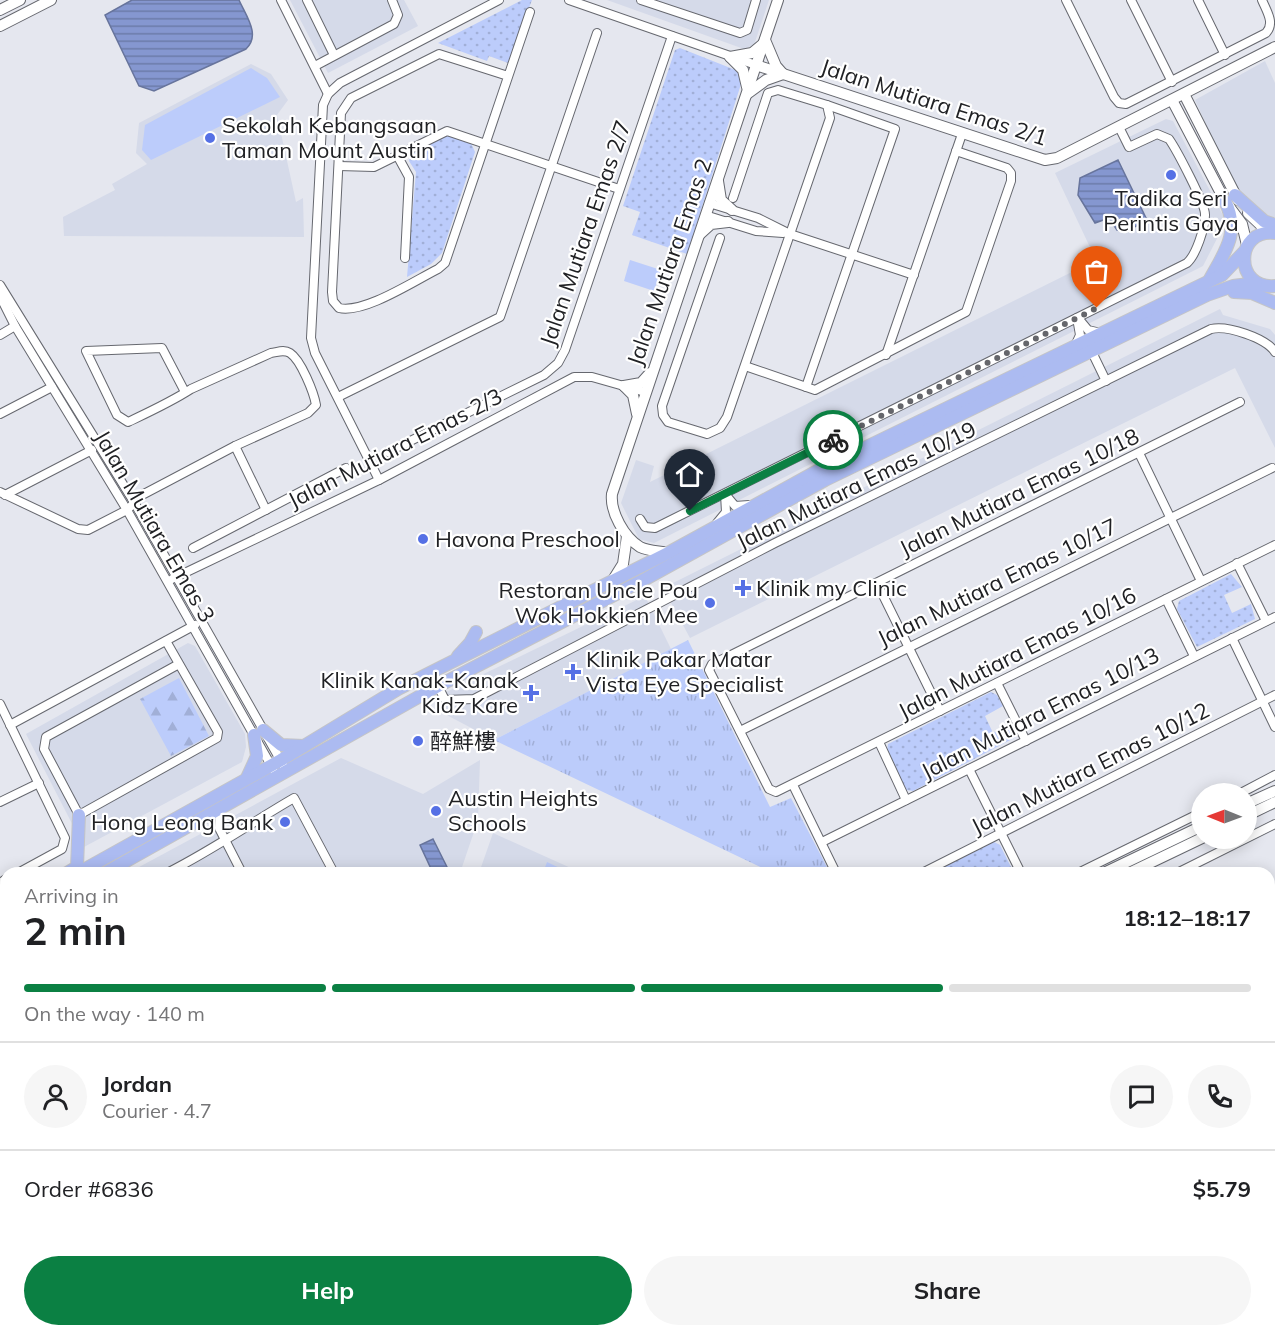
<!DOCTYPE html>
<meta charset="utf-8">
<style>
:root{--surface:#fff;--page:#f6f6f6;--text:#202124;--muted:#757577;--line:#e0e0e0;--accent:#0b8043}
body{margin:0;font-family:Mulish,"Noto Sans SC",sans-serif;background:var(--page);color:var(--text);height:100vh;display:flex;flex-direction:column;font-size:22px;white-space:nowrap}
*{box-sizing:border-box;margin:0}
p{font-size:20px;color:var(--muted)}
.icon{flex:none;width:33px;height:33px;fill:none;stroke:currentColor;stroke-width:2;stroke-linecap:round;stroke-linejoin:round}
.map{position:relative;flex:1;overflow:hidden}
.details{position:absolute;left:0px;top:867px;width:1275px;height:470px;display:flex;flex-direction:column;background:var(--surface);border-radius:18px 18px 0 0;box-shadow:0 3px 15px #0003}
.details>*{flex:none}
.needle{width:39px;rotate:271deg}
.tools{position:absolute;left:1191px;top:783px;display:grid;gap:12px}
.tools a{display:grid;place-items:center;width:66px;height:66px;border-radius:50%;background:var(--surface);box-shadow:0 3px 15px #0003;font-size:30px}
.pin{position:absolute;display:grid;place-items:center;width:51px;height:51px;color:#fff;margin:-62px -26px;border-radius:50% 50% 50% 0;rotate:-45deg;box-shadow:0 0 6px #0007}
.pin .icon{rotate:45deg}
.courier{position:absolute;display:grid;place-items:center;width:60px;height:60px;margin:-30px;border:4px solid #0b8043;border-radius:50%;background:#fff;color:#222;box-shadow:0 2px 8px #0007}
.headline em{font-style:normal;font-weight:700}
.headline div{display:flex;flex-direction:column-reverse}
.headline{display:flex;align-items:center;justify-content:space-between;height:102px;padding:0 24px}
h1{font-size:39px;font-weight:700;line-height:45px}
.bar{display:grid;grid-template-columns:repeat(4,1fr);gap:9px 6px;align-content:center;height:72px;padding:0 24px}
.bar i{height:8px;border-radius:4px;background:var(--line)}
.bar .on{background:var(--accent)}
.bar p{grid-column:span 4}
.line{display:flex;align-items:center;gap:15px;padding:0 24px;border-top:2px solid var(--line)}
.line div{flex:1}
.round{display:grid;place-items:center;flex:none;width:63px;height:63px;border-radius:32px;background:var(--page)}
.primary-button{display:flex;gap:12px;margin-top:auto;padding:12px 24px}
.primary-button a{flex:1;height:69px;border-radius:36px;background:var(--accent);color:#fff;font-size:24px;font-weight:700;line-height:69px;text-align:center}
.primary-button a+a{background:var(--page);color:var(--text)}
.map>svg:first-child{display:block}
.built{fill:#d5dae9}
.industrial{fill:url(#industrial-grid)}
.grass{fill:url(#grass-tufts)}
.forest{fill:url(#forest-firs)}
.park{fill:url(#park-dots)}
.garden{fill:#bcccfb}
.water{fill:url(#water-rules);stroke:#67749c;stroke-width:1.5}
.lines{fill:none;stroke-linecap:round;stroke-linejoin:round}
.minor-casing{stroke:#66686f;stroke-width:10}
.tertiary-casing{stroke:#66686f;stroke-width:12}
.primary-casing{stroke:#c5c5c6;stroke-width:14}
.minor{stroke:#fff;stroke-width:8}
.tertiary{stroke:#fff;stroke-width:10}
.primary{stroke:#acbbf1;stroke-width:12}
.done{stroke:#65666b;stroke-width:6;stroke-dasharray:0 10.8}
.route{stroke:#0b8043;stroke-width:8}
.poi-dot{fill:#5570e5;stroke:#fff;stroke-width:2}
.labels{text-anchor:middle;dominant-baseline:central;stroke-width:4.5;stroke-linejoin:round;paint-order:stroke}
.street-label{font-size:22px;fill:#202124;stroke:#fff}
.poi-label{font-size:22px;fill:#202124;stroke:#fff;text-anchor:start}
</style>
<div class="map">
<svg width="1275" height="1336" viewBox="0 0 1275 1336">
<defs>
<pattern id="industrial-grid" width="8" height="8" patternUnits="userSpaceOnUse" patternTransform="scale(1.5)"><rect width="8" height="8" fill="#d5dae9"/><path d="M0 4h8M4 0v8" fill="none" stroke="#b7bbc8"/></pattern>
<pattern id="grass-tufts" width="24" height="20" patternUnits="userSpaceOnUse" patternTransform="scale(1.5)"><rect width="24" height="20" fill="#bcccfb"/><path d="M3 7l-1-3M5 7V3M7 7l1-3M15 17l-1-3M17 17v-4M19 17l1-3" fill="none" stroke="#a1afd7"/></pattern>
<pattern id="forest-firs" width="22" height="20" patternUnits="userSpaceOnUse" patternTransform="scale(1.5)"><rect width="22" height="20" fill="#bcccfb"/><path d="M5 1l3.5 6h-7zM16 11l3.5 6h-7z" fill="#a1afd7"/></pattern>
<pattern id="park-dots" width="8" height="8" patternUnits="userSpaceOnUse" patternTransform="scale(1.5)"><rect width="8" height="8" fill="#bcccfb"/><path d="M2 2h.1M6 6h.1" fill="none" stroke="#a1afd7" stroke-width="1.8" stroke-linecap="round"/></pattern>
<pattern id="water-rules" width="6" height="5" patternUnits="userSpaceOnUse" patternTransform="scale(1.5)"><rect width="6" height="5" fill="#8597d0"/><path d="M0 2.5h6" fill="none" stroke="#6c7ba9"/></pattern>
</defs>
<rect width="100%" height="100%" fill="#e5e7ef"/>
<!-- built -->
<g class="built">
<polygon points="290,0 404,0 418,26 328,73"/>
<polygon points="607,0 769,0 754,45 744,49"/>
<polygon points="1265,61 1275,83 1275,217 1267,217 1234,186 1195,100"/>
<polygon points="251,64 271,74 288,100 277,115 296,202 303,198 304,237 64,236 63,217 115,190 112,184 147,164 136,153 139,123"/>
<polygon points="1166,119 1173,121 1226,221 1203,266 654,543 639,539 621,503 636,460 654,466 650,482 1096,260 1055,173"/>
<polygon points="1220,309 1223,315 1270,329 1275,335 1275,448 1235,368 690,638 663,588"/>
<polygon points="645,596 671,649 494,740 441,712 434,698"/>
<polygon points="188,643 195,646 245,734 246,747 242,762 84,847 26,734"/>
<polygon points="341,758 423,794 480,760 478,820 460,873 128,873"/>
<polygon points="493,833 582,873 479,873"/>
<polygon points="6,937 6,1161 0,1164 0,940"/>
</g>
<!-- industrial -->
<polygon class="industrial" points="1269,1272 1275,1282 1275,1336 988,1336 985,1331 1269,1330"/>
<!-- grass -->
<polygon class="grass" points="688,640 770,807 791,798 830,873 773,873 494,740"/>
<!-- forest -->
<g class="forest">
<polygon points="179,678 209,736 171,756 140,699"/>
<polygon points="927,1331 977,1331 980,1336 929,1336"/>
</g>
<!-- park -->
<g class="park">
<polygon points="522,0 532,0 508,63 489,56 487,61 438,43"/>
<polygon points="680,48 738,71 742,81 687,254 632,235 640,212 623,206 675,50"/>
<polygon points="445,135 471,143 475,152 442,253 431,264 407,277 416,172 409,161 412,152"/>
<polygon points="1231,574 1242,587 1224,595 1232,613 1251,604 1255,619 1197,647 1177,609 1179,601"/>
<polygon points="991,692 997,695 1003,706 985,716 993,733 1012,723 1016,737 913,791 906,790 887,751 888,744"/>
<polygon points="994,842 1000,845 1014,873 932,873"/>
</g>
<!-- garden -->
<g class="garden">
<polygon points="251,68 267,78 280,97 151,160 142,150 145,125"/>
<polygon points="630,260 661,270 654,291 624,281"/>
<polygon points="547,862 570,873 543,873"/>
</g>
<!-- water -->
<g class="water">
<path d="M 132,0 L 239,0 C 246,16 261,35 246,49 L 154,91 L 139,86 L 105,15 Z"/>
<polygon points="1118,160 1146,218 1144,222 1125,232 1117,230 1109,218 1095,223 1078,195 1080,178"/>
<polygon points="433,839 450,873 433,873 420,845"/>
</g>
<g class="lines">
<!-- minor casing -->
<g class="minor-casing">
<g id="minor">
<polyline points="281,0 328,94"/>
<polyline points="307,0 334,55"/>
<polyline points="569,0 756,65"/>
<polyline points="641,0 740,33 747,30 756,0"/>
<path d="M 1066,0 L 1114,97 L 1119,103 L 1126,104 L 1266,33 C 1275,23 1267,12 1262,0"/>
<polyline points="1131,0 1172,82"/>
<polyline points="1198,0 1225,55"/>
<polyline points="315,66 394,24 398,15 392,0"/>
<path d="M 508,76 L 439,54 L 351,98 L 341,113 L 332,292 L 333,301 L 339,308 C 364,314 414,281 438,269 L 445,263 L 530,12"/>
<polyline points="397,155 409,177 405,258"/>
<polyline points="339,166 374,167 447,131 619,189"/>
<polyline points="709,203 758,218 790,234 914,275"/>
<polyline points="705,215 756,231 783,233"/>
<polyline points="720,238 662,406 663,415 668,422 707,434 720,428 727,417 830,118 827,105 778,90 768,93 733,198"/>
<polyline points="0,285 134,502 286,770"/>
<polyline points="0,296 15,326 127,510 273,769"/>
<polyline points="1078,318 1088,330 1101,333"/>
<polyline points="0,335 15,326"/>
<polyline points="1075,346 1080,335 1077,318"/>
<polyline points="1091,350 1106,381"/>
<polyline points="886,355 962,134"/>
<polyline points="745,366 815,390 966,312 1011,181 1011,173 1007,168 956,151"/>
<polyline points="806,387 895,129 827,105"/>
<polyline points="338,397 500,317 597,33"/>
<polyline points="1240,402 725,658 712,664 709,670 769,789 776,792 1275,545"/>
<polyline points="0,414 52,387"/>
<polyline points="235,446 266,510"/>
<polyline points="388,452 544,375 558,363 565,350 672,36"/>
<polyline points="1139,453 1201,581"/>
<polyline points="379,480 315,353 311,338 323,105 328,94 340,83 499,0"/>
<path d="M 0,492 L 78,529 L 88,530 L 127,510 L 142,495 L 235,446 L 308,413 L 316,405 C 314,393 301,360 290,353 C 284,349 278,352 271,353 L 191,389 C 171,402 149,412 128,422 L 117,415 L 86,351 L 162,348 L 185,392"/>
<polyline points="725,494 735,506 749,505"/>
<polyline points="5,495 92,450"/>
<path d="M 640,519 L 645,527 L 655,528 L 1187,263 C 1196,255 1205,228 1205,215 C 1206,205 1176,149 1169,139 L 1157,134 L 1129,147 L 1119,127"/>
<polyline points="717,523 726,512 725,494"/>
<polyline points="193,548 346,468"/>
<polyline points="1237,563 1266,621"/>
<polyline points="172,579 379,480 574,377 592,377 645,392"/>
<polyline points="877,583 940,711"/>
<polyline points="1166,599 1194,656"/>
<polyline points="1232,638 1275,727"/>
<polyline points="166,641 218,732 217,738 79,815 44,749 46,737 179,664"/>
<polyline points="997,683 1026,741"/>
<path d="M 438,686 L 445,700 L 474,699 L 775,543 L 1211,329 C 1227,325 1266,338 1275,352"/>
<polyline points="0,704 65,838 62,849 18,873"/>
<polyline points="10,725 195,625"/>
<polyline points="740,731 1272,468"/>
<polyline points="879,742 906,800"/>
<polyline points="969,769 1021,873"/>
<polyline points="793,785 836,873"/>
<polyline points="1239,794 1275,775"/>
<polyline points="0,802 39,783"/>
<polyline points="220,808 219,828 242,873"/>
<polyline points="822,842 1275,617"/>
<path d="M 167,873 C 211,851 251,823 294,798 L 334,873"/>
<polyline points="922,873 1275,695"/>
<polyline points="1078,873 1202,812"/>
<polyline points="1177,873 1275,824"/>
<polyline points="0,883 6,879"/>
<polyline points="1269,908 1275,905"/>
<polyline points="0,958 6,955"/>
<polyline points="1269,987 1275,984"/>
<polyline points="1269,1041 1275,1044"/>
<polyline points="0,1266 6,1278"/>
<polyline points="1269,1292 1275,1302"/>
<polyline points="32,1330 35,1336"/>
<polyline points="105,1330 108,1336"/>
<polyline points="178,1330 180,1336"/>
<polyline points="252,1330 255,1336"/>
<polyline points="490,1330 493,1336"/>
<polyline points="500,1330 502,1336"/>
<polyline points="696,1330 699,1336"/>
<polyline points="914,1330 917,1336"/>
<polyline points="990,1330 993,1336"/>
<polyline points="0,1332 6,1329"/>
<polyline points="636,1336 647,1330"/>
<polyline points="784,1336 794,1330"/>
<polyline points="1098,1336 1107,1330"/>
</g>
</g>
<!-- tertiary casing -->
<g class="tertiary-casing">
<g id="tertiary">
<polyline points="0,10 20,0"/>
<polyline points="0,26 51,0"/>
<polyline points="765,40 776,66 783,74"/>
<polyline points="730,57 743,70 747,87"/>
<polyline points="730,57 752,53 764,43"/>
<polyline points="756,65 1045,160 1057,158 1275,47"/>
<polyline points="747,94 766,80 783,74"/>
<polyline points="1184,94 1238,200"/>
<polyline points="1172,100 1225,201 1242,224 1247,245"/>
<polyline points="718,181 721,200 732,210"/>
<polyline points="1248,213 1268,232"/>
<polyline points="700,234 711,224 728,222"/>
<polyline points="624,386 633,395 637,414"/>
<polyline points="624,386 641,383 650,373"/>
<path d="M 668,553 C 658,551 648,551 640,547 C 624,537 610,512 612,494 L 778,0"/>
<polyline points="613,580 623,564 627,536"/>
<polyline points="1246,804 1275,791"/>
<polyline points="1246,816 1275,802"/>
<polyline points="1104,873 1202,826"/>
<polyline points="1129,873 1202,838"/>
<polyline points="0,1180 6,1177"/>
</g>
</g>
<!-- primary casing -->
<g class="primary-casing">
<g id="primary">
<polyline points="1235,195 1264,221 1275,225"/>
<path d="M 1275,233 C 1234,228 1234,290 1275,286"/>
<path d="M 1209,281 C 1224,253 1241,233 1225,201"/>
<polyline points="1234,292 1252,293 1275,303"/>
<polyline points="458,656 470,643 476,632"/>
<polyline points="263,730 281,745 304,746"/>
<polyline points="247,778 257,756 254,735"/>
<polyline points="67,873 77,867 79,815"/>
<polyline points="78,873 281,760 398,689 668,553 821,469 1222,275 1244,252"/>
<polyline points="105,873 438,686 647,578 825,480 1207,295 1233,286 1256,283"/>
<polyline points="0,914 6,911"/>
<polyline points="0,929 6,926"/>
</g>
</g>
<!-- minor -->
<use href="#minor" class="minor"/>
<!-- tertiary -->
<use href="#tertiary" class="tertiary"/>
<!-- primary -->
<use href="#primary" class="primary"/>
</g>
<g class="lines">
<!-- done -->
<polyline class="done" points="833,440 1097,308"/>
<!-- route -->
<polyline class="route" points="690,511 833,440"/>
</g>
<!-- markers -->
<g class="poi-dot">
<circle cx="210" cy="138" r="6"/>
<circle cx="1171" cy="175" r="6"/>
<circle cx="423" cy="539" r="6"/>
<path d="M740 579h6v6h6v6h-6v6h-6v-6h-6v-6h6z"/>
<circle cx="710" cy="603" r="6"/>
<path d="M570 663h6v6h6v6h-6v6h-6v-6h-6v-6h6z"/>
<path d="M528 684h6v6h6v6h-6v6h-6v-6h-6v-6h6z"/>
<circle cx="418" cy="741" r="6"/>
<circle cx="436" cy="811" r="6"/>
<circle cx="285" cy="822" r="6"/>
</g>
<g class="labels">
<!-- street labels -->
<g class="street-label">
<text transform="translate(934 102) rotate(18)">Jalan Mutiara Emas 2/1</text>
<text transform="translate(585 233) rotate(-71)">Jalan Mutiara Emas 2/7</text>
<text transform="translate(669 262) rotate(-71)">Jalan Mutiara Emas 2</text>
<text transform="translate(395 448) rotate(-27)">Jalan Mutiara Emas 2/3</text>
<text transform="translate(856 485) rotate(-26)">Jalan Mutiara Emas 10/19</text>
<text transform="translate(1019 492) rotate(-26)">Jalan Mutiara Emas 10/18</text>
<text transform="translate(155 526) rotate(60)">Jalan Mutiara Emas 3</text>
<text transform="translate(997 582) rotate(-26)">Jalan Mutiara Emas 10/17</text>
<text transform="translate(1017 653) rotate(-27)">Jalan Mutiara Emas 10/16</text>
<text transform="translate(1040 713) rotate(-27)">Jalan Mutiara Emas 10/13</text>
<text transform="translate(1090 768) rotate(-27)">Jalan Mutiara Emas 10/12</text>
</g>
<!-- poi labels -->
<g class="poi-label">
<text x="222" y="125">Sekolah Kebangsaan<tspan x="222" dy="25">Taman Mount Austin</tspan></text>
<text x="1171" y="198" text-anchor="middle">Tadika Seri<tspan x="1171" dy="25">Perintis Gaya</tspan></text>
<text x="435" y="539">Havona Preschool</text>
<text x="756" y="588">Klinik my Clinic</text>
<text x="698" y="590" text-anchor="end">Restoran Uncle Pou<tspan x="698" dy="25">Wok Hokkien Mee</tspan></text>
<text x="586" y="659">Klinik Pakar Matar<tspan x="586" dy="25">Vista Eye Specialist</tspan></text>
<text x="518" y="680" text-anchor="end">Klinik Kanak-Kanak<tspan x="518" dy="25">Kidz Kare</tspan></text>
<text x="430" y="741">醉鮮樓</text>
<text x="448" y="798">Austin Heights<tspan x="448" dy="25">Schools</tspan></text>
<text x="273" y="822" text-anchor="end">Hong Leong Bank</text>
</g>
</g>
</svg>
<div class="tools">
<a><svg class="needle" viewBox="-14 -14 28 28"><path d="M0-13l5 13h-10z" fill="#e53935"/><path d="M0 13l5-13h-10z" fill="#757577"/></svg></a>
</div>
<div class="pin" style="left:1097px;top:308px;background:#ea580c"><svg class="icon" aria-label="bag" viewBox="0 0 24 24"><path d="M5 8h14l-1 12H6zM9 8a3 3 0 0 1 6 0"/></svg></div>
<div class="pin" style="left:690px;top:511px;background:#1f2937"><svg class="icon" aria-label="home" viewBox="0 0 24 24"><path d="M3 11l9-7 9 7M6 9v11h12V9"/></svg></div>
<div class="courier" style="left:833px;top:440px"><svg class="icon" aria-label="bike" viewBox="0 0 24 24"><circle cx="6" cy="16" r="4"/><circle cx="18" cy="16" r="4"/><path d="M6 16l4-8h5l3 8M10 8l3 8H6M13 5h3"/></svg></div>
<section class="details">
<div class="headline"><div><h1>2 min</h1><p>Arriving in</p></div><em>18:12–18:17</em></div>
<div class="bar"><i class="on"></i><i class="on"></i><i class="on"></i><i></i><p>On the way · 140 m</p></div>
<div class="line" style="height:108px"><a class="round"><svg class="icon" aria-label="person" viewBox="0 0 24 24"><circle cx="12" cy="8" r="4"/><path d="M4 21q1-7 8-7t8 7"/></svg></a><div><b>Jordan</b><p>Courier · 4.7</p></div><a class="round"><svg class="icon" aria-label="chat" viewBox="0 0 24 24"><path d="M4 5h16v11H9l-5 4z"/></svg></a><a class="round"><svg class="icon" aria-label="phone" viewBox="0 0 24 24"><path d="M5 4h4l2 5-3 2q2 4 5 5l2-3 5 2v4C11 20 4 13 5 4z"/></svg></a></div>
<div class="line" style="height:78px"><div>Order #6836</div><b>$5.79</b></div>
<div class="primary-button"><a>Help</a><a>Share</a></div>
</section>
</div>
